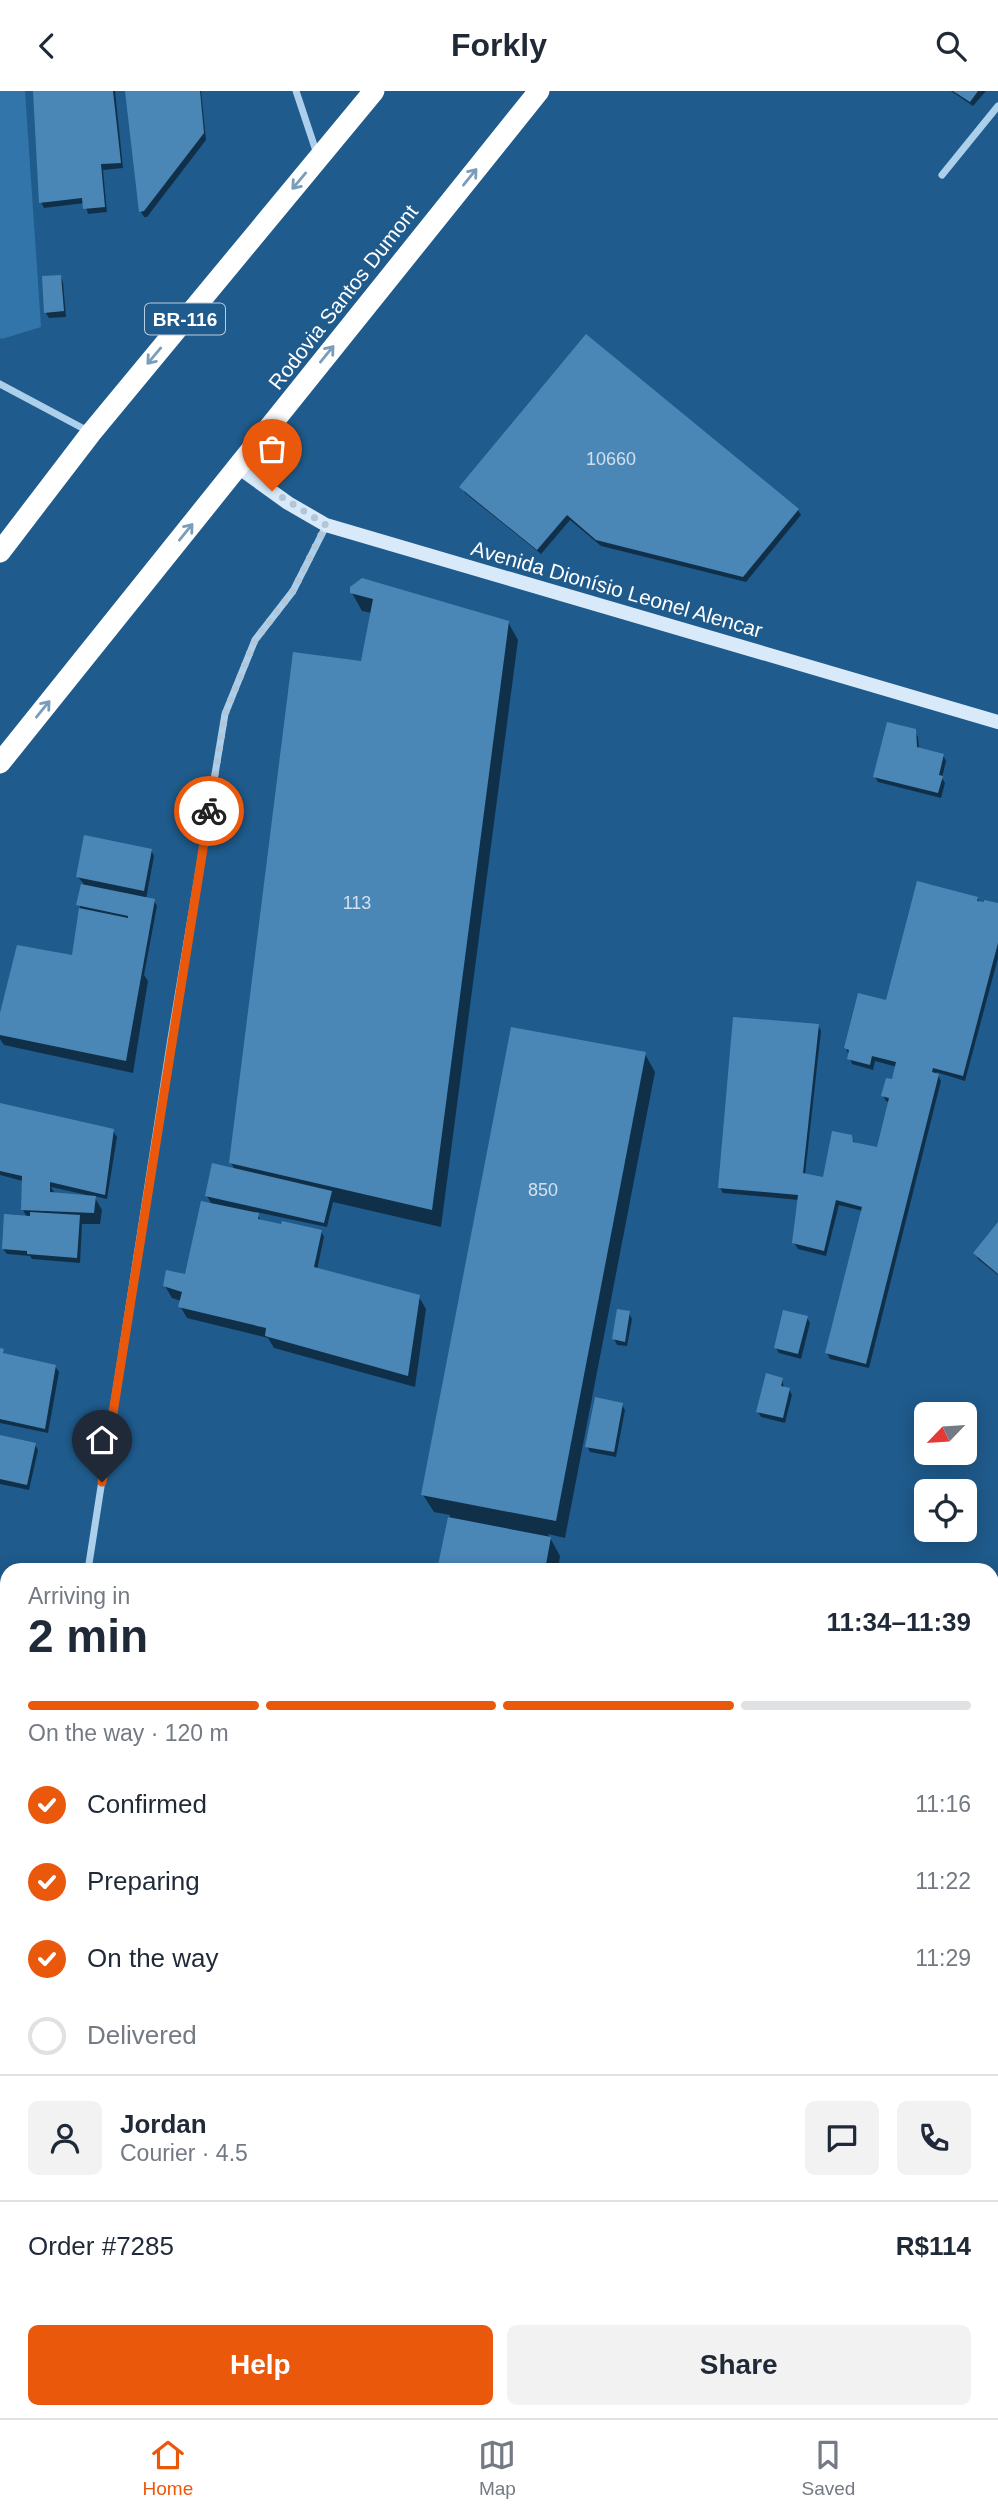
<!DOCTYPE html>
<meta charset="utf-8">
<style>
:root{--surface:#fff;--page:#f2f2f3;--text:#1f2937;--muted:#747a83;--line:#e0e1e3;--accent:#ea580c}
body{margin:0;font-family:Arial,sans-serif;background:var(--page);color:var(--text);height:100vh;display:flex;flex-direction:column;font-size:26px;white-space:nowrap}
*{box-sizing:border-box;margin:0}
p{font-size:23px;color:var(--muted)}
.icon{flex:none;width:38px;height:38px;fill:none;stroke:currentColor;stroke-width:2;stroke-linecap:round;stroke-linejoin:round}
.map{position:relative;flex:1;overflow:hidden}
.drawer{position:absolute;left:0px;top:1472px;width:999px;height:856px;display:flex;flex-direction:column;background:var(--surface);border-radius:21px 21px 0 0;box-shadow:0 4px 18px #0003}
.drawer>*{flex:none}
.needle{width:46px;rotate:245deg}
.fabs{position:absolute;left:914px;top:1311px;display:grid;gap:14px}
.fabs a{display:grid;place-items:center;width:63px;height:63px;border-radius:10px;background:var(--surface);box-shadow:0 4px 18px #0003;font-size:35px}
.pin{position:absolute;display:grid;place-items:center;width:60px;height:60px;color:#fff;margin:-72px -30px;border-radius:50% 50% 50% 0;rotate:-45deg;box-shadow:0 0 7px #0007}
.pin .icon{rotate:45deg}
.courier{position:absolute;display:grid;place-items:center;width:70px;height:70px;margin:-35px;border:5px solid #ea580c;border-radius:50%;background:#fff;color:#222;box-shadow:0 2px 9px #0007}
.headline em{font-style:normal;font-weight:600}
.headline div{display:flex;flex-direction:column-reverse}
.headline{display:flex;align-items:center;justify-content:space-between;height:119px;padding:0 28px}
h1{font-size:46px;font-weight:600;line-height:52px}
.bar{display:grid;grid-template-columns:repeat(4,1fr);gap:10px 7px;align-content:center;height:84px;padding:0 28px}
.bar i{height:9px;border-radius:5px;background:var(--line)}
.bar .active{background:var(--accent)}
.bar p{grid-column:span 4}
.line{display:flex;align-items:center;gap:18px;padding:0 28px;border-top:2px solid var(--line)}
.line div{flex:1}
.round{display:grid;place-items:center;flex:none;width:74px;height:74px;border-radius:10px;background:var(--page)}
ol{padding:0 28px;list-style:none}
li{display:flex;align-items:center;gap:21px;height:77px}
li p{margin-inline-start:auto}
li .icon{padding:7px;border-radius:50%;background:var(--accent);color:#fff;stroke-width:4}
li:last-child{color:var(--muted)}
li i{width:38px;height:38px;border:4px solid var(--line);border-radius:50%}
.action{display:flex;gap:14px;margin-top:auto;padding:14px 28px}
.action a{flex:1;height:80px;border-radius:10px;background:var(--accent);color:#fff;font-size:28px;font-weight:600;line-height:80px;text-align:center}
.action a+a{background:var(--page);color:var(--text)}
header{display:flex;justify-content:space-between;align-items:center;height:91px;padding:0 28px;background:var(--surface);font-size:32px;font-weight:600}
.dock{display:flex;justify-content:space-around;align-items:center;height:98px;border-top:2px solid var(--line);background:var(--surface);font-size:19px;color:var(--muted)}
.dock a{display:grid;justify-items:center;gap:4px}
.dock .active{color:var(--accent)}
.map>svg:first-child{display:block}
.green{fill:#3275aa}
.shadow{fill:#0007;fill-rule:evenodd}
.building{fill:#4b87b6}
.lines{fill:none;stroke-linecap:round;stroke-linejoin:round}
.street{stroke:#acd0ec;stroke-width:7}
.secondary{stroke:#d8eaf9;stroke-width:14}
.highway{stroke:#fff;stroke-width:21}
.oneway{stroke:#799dba}
.done{stroke:#b1c6d7;stroke-width:7;stroke-dasharray:0 12.6}
.route{stroke:#ea580c;stroke-width:9}
.labels{text-anchor:middle;dominant-baseline:central;stroke-width:5;stroke-linejoin:round;paint-order:stroke}
.number-label{font-size:18px;fill:#d2e1ed}
.shield{fill:#1f5b8c;stroke:#bccedc;stroke-width:2}
.shield-label{font-size:19px;font-weight:bold;fill:#fff}
.street-label{font-size:21px;fill:#fff;stroke:#1f5b8c}
</style>
<header><svg class="icon" aria-label="back" viewBox="0 0 24 24"><path d="M15 5l-7 7 7 7"/></svg>Forkly<svg class="icon" aria-label="search" viewBox="0 0 24 24"><circle cx="10" cy="10" r="6"/><path d="M15 15l6 6"/></svg></header>
<div class="map">
<svg width="998" height="2327" viewBox="0 0 998 2327">
<rect width="100%" height="100%" fill="#1f5b8c"/>
<!-- green -->
<polygon class="green" points="0,0 25,0 41,236 2,248 0,247"/>
<!-- shadow -->
<g class="shadow">
<polygon points="35,0 115,0 123,77 103,79 107,121 88,123 85,112 44,117 41,111"/>
<polygon points="127,0 201,0 206,49 147,126 144,126 141,121"/>
<polygon points="951,0 986,0 973,15"/>
<polygon points="60,185 63,191 66,226 49,227 46,222"/>
<polygon points="461,396 798,419 801,424 746,491 601,455 570,429 541,463 465,402"/>
<polygon points="352,502 508,531 518,549 441,1136 333,1111 327,1136 256,1121 261,1130 321,1140 324,1146 317,1179 419,1206 426,1218 415,1296 274,1257 268,1247 187,1227 180,1215 181,1210 172,1207 165,1195 186,1185 212,1114 207,1105 235,1079 231,1072 363,571 372,522 362,520"/>
<polygon points="914,640 918,646 919,658 943,664 946,670 942,687 945,692 941,707 878,691 875,686"/>
<polygon points="151,759 154,765 146,808 154,810 157,815 144,884 148,890 133,982 4,954 0,948 0,929 73,866 83,792 78,786"/>
<polygon points="977,807 980,812 998,814 998,867 965,990 936,981 941,990 869,1277 830,1268 827,1262 863,1120 839,1114 826,1165 798,1158 794,1152 799,1109 723,1102 720,1097 818,934 821,940 805,1084 824,1088 851,1046 854,1051 878,1059 890,1012 886,1010 883,1005 893,990 897,976 875,970 873,979 852,973 846,957"/>
<polygon points="645,963 655,981 565,1447 548,1443 560,1465 558,1479 439,1479 450,1424 434,1421 423,1404"/>
<path d="M 0,1014 L 113,1040 L 117,1046 L 107,1108 L 94,1105 L 102,1119 L 100,1133 L 82,1133 L 80,1172 L 32,1168 L 30,1165 L 7,1163 L 3,1158 L 27,1126 L 23,1119 L 23,1090 L 0,1084 ZM 51,1096 L 87,1104 L 87,1106 L 56,1104 Z"/>
<polygon points="998,1134 998,1184 978,1168 975,1162"/>
<polygon points="629,1222 632,1228 627,1255 617,1254 614,1248"/>
<polygon points="807,1227 810,1232 801,1268 779,1262 776,1257"/>
<polygon points="0,1259 6,1264 55,1275 59,1281 48,1342 0,1332"/>
<polygon points="782,1288 784,1297 789,1298 792,1304 785,1332 761,1326 758,1321"/>
<polygon points="622,1314 625,1319 616,1366 590,1361 587,1355"/>
<polygon points="0,1346 35,1354 38,1359 29,1399 0,1393"/>
<polygon points="0,1524 7,1527 7,1542 0,1573"/>
<polygon points="2,1591 7,1592 7,1734 0,1777"/>
<polygon points="7,2196 7,2258 0,2247"/>
</g>
<!-- building -->
<g class="building">
<polygon points="33,0 113,0 121,72 101,73 105,116 83,118 82,107 39,112"/>
<polygon points="125,0 200,0 204,42 144,120 139,121"/>
<polygon points="953,0 978,0 970,11"/>
<polygon points="61,184 64,220 44,222 42,185"/>
<polygon points="586,243 799,418 743,486 596,449 567,424 537,459 459,396"/>
<polygon points="362,487 509,530 432,1119 229,1072 293,561 361,570 373,508 350,502 350,496"/>
<polygon points="887,631 916,638 917,656 944,663 939,684 943,685 938,702 873,686"/>
<polygon points="84,744 152,758 144,800 76,786"/>
<polygon points="917,790 978,806 977,810 984,811 984,809 998,812 998,852 963,985 933,977 932,981 939,983 866,1273 825,1262 862,1116 836,1109 824,1160 792,1152 798,1104 718,1097 733,926 819,933 803,1082 823,1086 832,1040 852,1044 853,1051 877,1056 889,1007 881,1005 886,987 892,988 896,971 872,965 870,974 847,968 849,959 844,957 858,902 886,909"/>
<polygon points="81,793 155,808 126,970 0,944 0,922 17,854 72,864 79,817 128,827 128,825 76,814"/>
<polygon points="511,936 646,961 556,1430 421,1404"/>
<polygon points="0,1012 114,1038 105,1104 50,1091 50,1101 96,1105 94,1122 21,1119 22,1085 0,1080"/>
<polygon points="212,1072 332,1100 324,1132 205,1105"/>
<polygon points="201,1110 259,1122 258,1128 281,1133 282,1130 322,1139 314,1176 420,1204 408,1285 265,1245 266,1237 178,1216 182,1201 163,1195 166,1179 185,1183"/>
<polygon points="30,1121 80,1124 77,1167 27,1163 27,1160 2,1158 4,1123 30,1125"/>
<polygon points="998,1131 998,1183 973,1162"/>
<polygon points="617,1218 630,1220 625,1251 612,1248"/>
<polygon points="783,1219 808,1225 798,1263 774,1257"/>
<polygon points="0,1257 4,1258 3,1262 56,1274 45,1338 0,1328"/>
<polygon points="766,1282 783,1287 781,1295 790,1297 783,1327 756,1321"/>
<polygon points="595,1306 623,1312 614,1361 585,1356"/>
<polygon points="0,1344 36,1352 27,1394 0,1388"/>
<polygon points="448,1426 551,1446 545,1479 437,1479"/>
<polygon points="0,1522 7,1524 1,1552 0,1551"/>
<polygon points="0,1589 7,1590 7,1714 1,1748"/>
<polygon points="998,2000 998,2016 992,2011"/>
<polygon points="6,2194 7,2194 7,2247 0,2246 0,2229"/>
<polygon points="0,2296 7,2297 7,2320 145,2320 175,2327 0,2327"/>
<polygon points="591,2320 844,2320 843,2327 590,2327"/>
</g>
<g class="lines">
<!-- street -->
<g class="street">
<polyline points="296,0 317,63"/>
<polyline points="942,84 998,15"/>
<polyline points="0,293 88,340"/>
<polyline points="88,1479 171,947 225,623 255,549 293,500 326,435"/>
<polyline points="0,2046 7,2001"/>
<polyline points="0,2125 7,2125"/>
<polyline points="288,2327 289,2320"/>
</g>
<!-- secondary -->
<polyline class="secondary" points="238,376 288,412 326,434 998,631"/>
<!-- highway -->
<g class="highway">
<polyline points="0,461 91,342 374,0"/>
<polyline points="0,672 539,0"/>
</g>
</g>
<!-- one-way arrows -->
<defs><path id="oneway-shaft" d="M-6 0H5M1.5-3L5.5 0L1.5 3" fill="none" stroke-width="1.6" stroke-linecap="round" stroke-linejoin="round" transform="scale(1.75)"/></defs>
<g class="oneway">
<use href="#oneway-shaft" transform="translate(470 86) rotate(-51)"/>
<use href="#oneway-shaft" transform="translate(299 90) rotate(130)"/>
<use href="#oneway-shaft" transform="translate(327 263) rotate(-51)"/>
<use href="#oneway-shaft" transform="translate(154 265) rotate(130)"/>
<use href="#oneway-shaft" transform="translate(186 441) rotate(-51)"/>
<use href="#oneway-shaft" transform="translate(43 618) rotate(-51)"/>
</g>
<g class="lines">
<!-- done -->
<polyline class="done" points="209,720 225,623 255,549 293,500 326,434 272,400"/>
<!-- route -->
<polyline class="route" points="102,1391 209,720"/>
</g>
<g class="labels">
<!-- number labels -->
<g class="number-label">
<text x="611" y="368">10660</text>
<text x="357" y="812">113</text>
<text x="543" y="1099">850</text>
</g>
<!-- shield labels -->
<rect class="shield" x="145" y="212.5" width="80" height="31" rx="5"/>
<g class="shield-label">
<text x="185" y="228">BR-116</text>
</g>
<!-- street labels -->
<g class="street-label">
<text transform="translate(343 206) rotate(-52)">Rodovia Santos Dumont</text>
<text transform="translate(617 498) rotate(16)">Avenida Dionísio Leonel Alencar</text>
</g>
</g>
</svg>
<div class="fabs">
<a><svg class="needle" viewBox="-14 -14 28 28"><path d="M0-13l5 13h-10z" fill="#e53935"/><path d="M0 13l5-13h-10z" fill="#747a83"/></svg></a>
<a><svg class="icon" aria-label="locate" viewBox="0 0 24 24"><circle cx="12" cy="12" r="6"/><path d="M12 2v4M12 18v4M2 12h4M18 12h4"/></svg></a>
</div>
<div class="pin" style="left:272px;top:400px;background:#ea580c"><svg class="icon" aria-label="bag" viewBox="0 0 24 24"><path d="M5 8h14l-1 12H6zM9 8a3 3 0 0 1 6 0"/></svg></div>
<div class="pin" style="left:102px;top:1391px;background:#1f2937"><svg class="icon" aria-label="home" viewBox="0 0 24 24"><path d="M3 11l9-7 9 7M6 9v11h12V9"/></svg></div>
<div class="courier" style="left:209px;top:720px"><svg class="icon" aria-label="bike" viewBox="0 0 24 24"><circle cx="6" cy="16" r="4"/><circle cx="18" cy="16" r="4"/><path d="M6 16l4-8h5l3 8M10 8l3 8H6M13 5h3"/></svg></div>
<section class="drawer">
<div class="headline"><div><h1>2 min</h1><p>Arriving in</p></div><em>11:34–11:39</em></div>
<div class="bar"><i class="active"></i><i class="active"></i><i class="active"></i><i></i><p>On the way · 120 m</p></div>
<ol>
<li><svg class="icon" aria-label="check" viewBox="0 0 24 24"><path d="M5 12l5 5 9-10"/></svg>Confirmed<p>11:16</p></li>
<li><svg class="icon" aria-label="check" viewBox="0 0 24 24"><path d="M5 12l5 5 9-10"/></svg>Preparing<p>11:22</p></li>
<li><svg class="icon" aria-label="check" viewBox="0 0 24 24"><path d="M5 12l5 5 9-10"/></svg>On the way<p>11:29</p></li>
<li><i></i>Delivered</li>
</ol>
<div class="line" style="height:126px"><a class="round"><svg class="icon" aria-label="person" viewBox="0 0 24 24"><circle cx="12" cy="8" r="4"/><path d="M4 21q1-7 8-7t8 7"/></svg></a><div><b>Jordan</b><p>Courier · 4.5</p></div><a class="round"><svg class="icon" aria-label="chat" viewBox="0 0 24 24"><path d="M4 5h16v11H9l-5 4z"/></svg></a><a class="round"><svg class="icon" aria-label="phone" viewBox="0 0 24 24"><path d="M5 4h4l2 5-3 2q2 4 5 5l2-3 5 2v4C11 20 4 13 5 4z"/></svg></a></div>
<div class="line" style="height:91px"><div>Order #7285</div><b>R$114</b></div>
<div class="action"><a>Help</a><a>Share</a></div>
</section>
</div>
<nav class="dock">
<a class="active"><svg class="icon" aria-label="home" viewBox="0 0 24 24"><path d="M3 11l9-7 9 7M6 9v11h12V9"/></svg>Home</a>
<a><svg class="icon" aria-label="map" viewBox="0 0 24 24"><path d="M3 6l6-2 6 2 6-2v14l-6 2-6-2-6 2zM9 4v14M15 6v14"/></svg>Map</a>
<a><svg class="icon" aria-label="saved" viewBox="0 0 24 24"><path d="M7 4h10v16l-5-4-5 4z"/></svg>Saved</a>
</nav>
